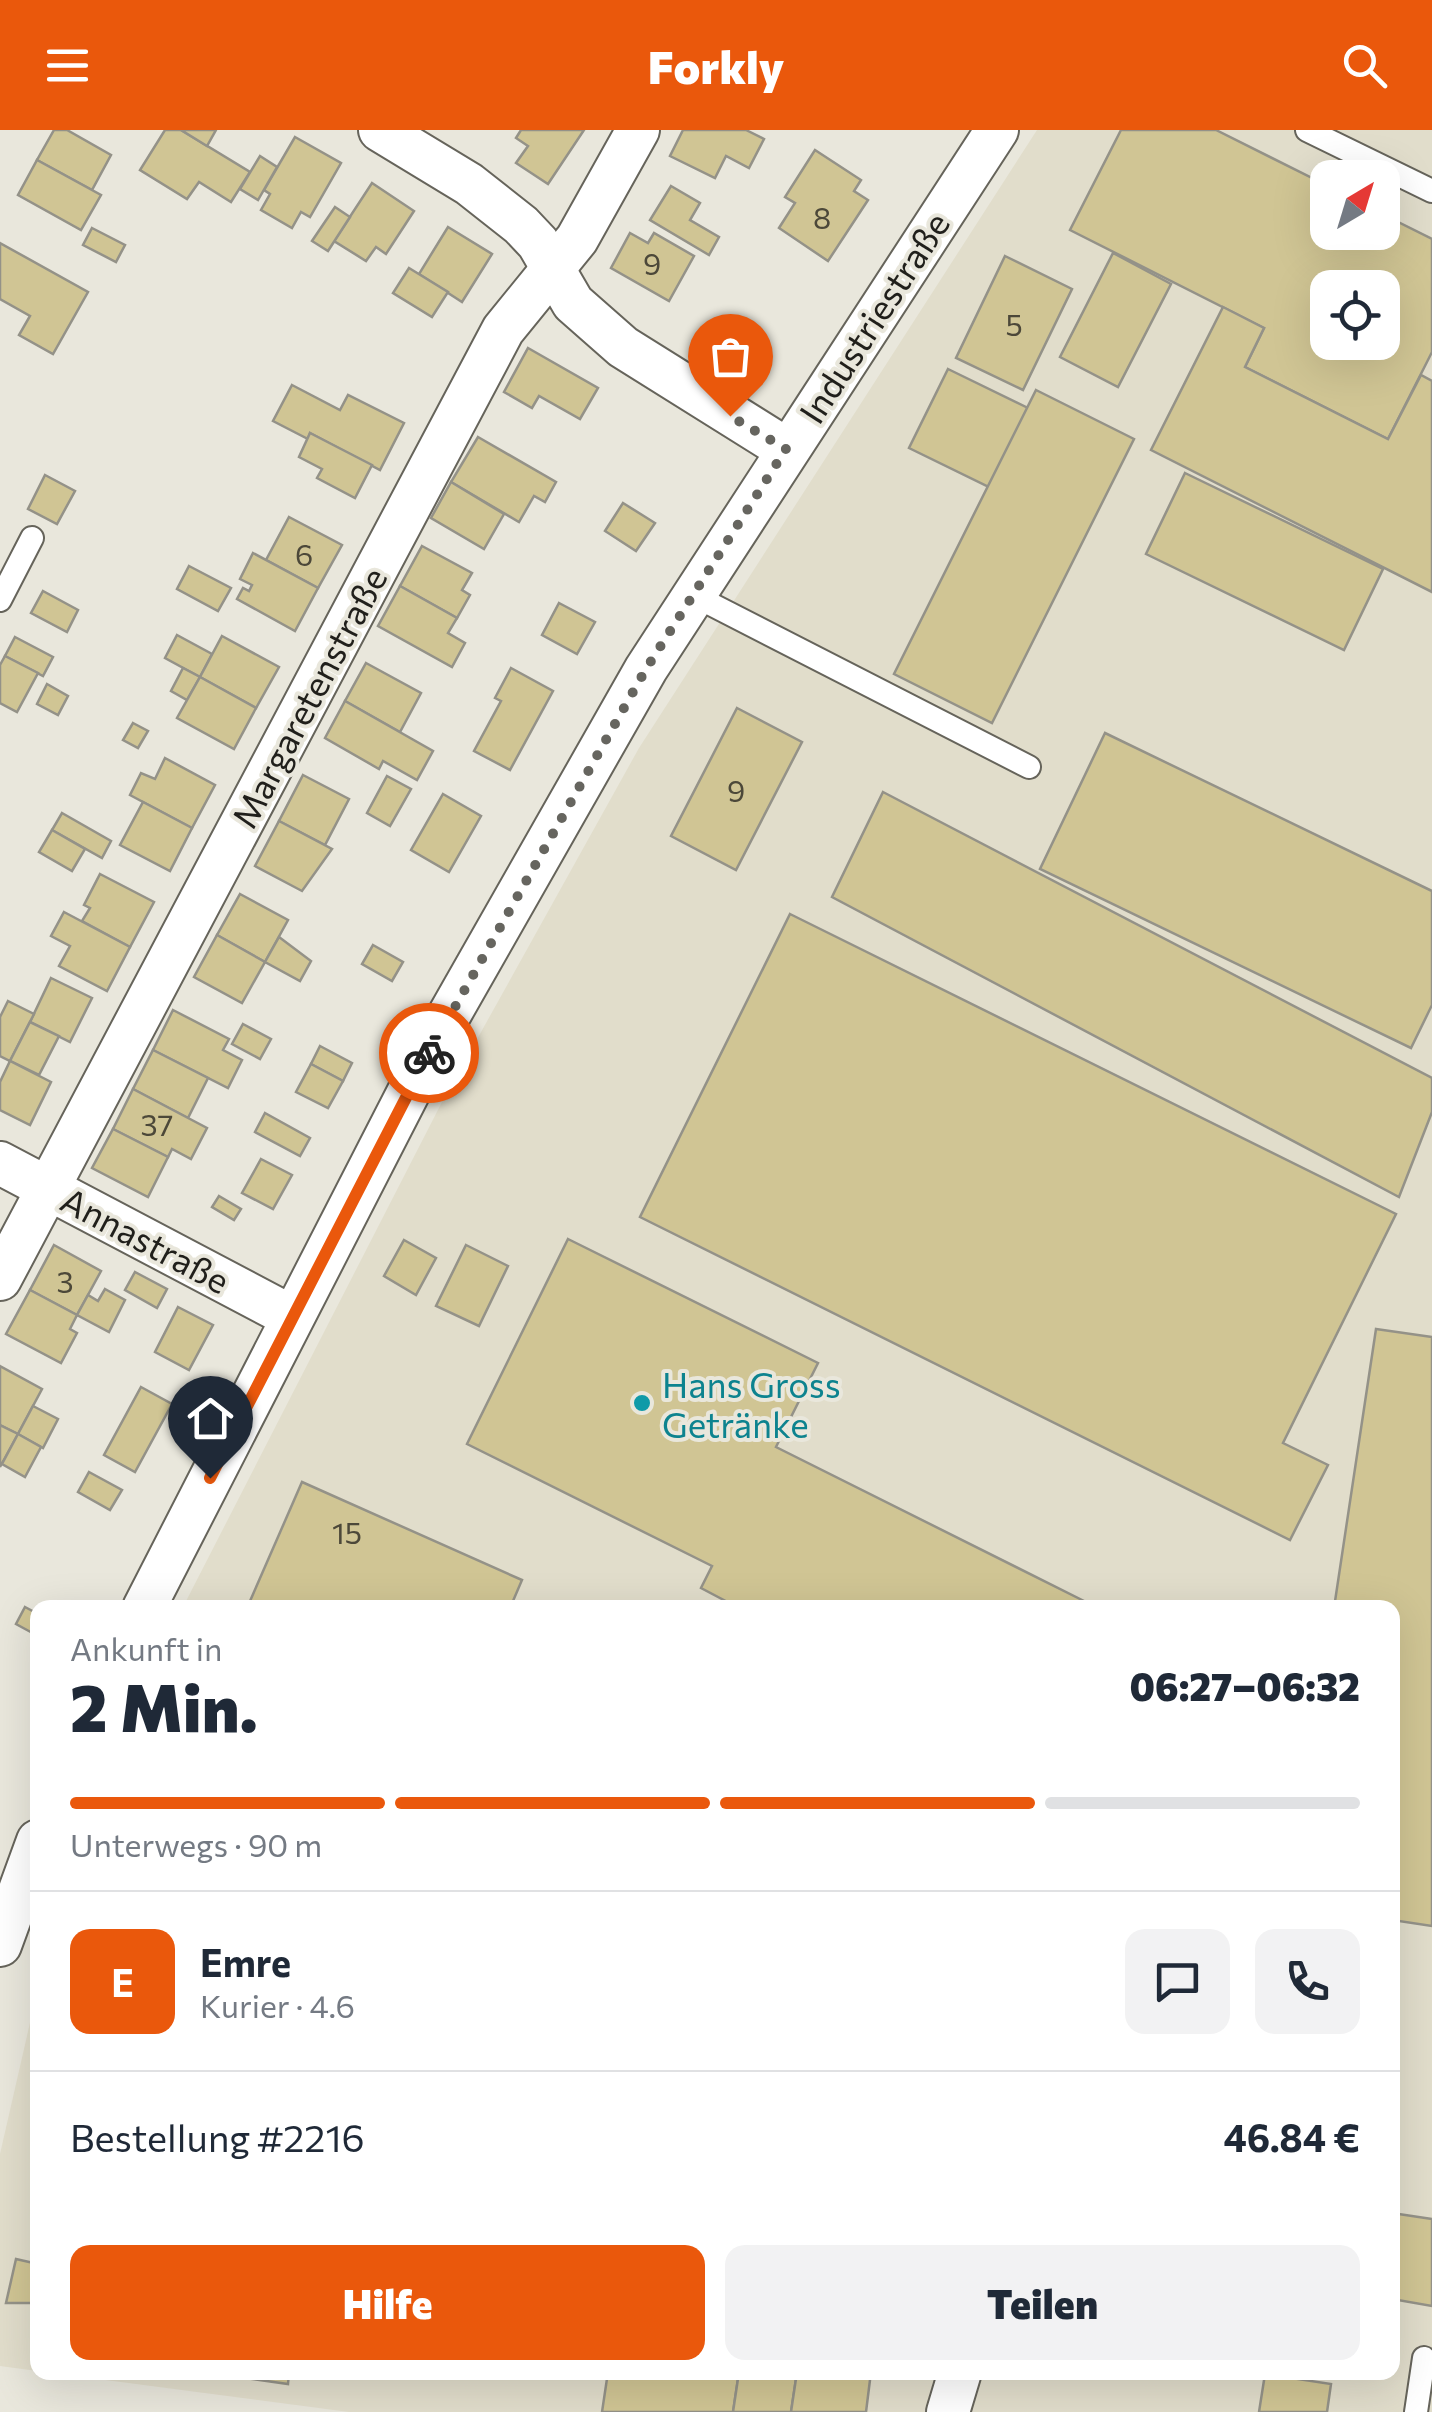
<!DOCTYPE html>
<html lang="de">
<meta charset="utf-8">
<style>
:root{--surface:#fff;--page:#f2f2f3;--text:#1f2937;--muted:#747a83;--line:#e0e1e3;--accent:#ea580c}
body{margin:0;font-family:Commissioner,sans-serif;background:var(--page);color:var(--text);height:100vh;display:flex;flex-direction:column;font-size:38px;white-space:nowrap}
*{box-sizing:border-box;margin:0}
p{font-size:32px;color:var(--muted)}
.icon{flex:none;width:55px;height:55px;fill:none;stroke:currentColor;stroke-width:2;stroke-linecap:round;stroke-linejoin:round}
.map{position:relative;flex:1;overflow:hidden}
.details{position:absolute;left:30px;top:1470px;width:1370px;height:780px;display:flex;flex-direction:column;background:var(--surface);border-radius:20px;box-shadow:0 10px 40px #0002}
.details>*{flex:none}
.needle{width:65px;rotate:38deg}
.tools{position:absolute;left:1310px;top:30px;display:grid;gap:20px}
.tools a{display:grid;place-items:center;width:90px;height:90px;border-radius:20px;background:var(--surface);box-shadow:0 10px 40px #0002;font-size:50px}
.pin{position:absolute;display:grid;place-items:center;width:85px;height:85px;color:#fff;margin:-102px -42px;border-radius:50% 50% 50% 0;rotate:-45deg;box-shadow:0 0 10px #0007}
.pin .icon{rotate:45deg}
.courier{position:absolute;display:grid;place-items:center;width:100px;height:100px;margin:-50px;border:8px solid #ea580c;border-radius:50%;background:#fff;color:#222;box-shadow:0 2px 12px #0007}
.head em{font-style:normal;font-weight:800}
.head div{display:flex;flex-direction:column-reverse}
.head{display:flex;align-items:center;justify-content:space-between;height:170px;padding:0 40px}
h1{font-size:65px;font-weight:800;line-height:75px}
.bar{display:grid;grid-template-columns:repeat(4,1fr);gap:15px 10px;align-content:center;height:120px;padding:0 40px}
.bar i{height:12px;border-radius:8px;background:var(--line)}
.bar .selected{background:var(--accent)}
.bar p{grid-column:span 4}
.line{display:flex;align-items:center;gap:25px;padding:0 40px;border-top:2px solid var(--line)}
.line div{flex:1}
.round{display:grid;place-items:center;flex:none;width:105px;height:105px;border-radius:20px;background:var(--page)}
.cta{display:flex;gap:20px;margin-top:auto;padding:20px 40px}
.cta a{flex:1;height:115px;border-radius:20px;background:var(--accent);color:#fff;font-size:40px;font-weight:800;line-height:115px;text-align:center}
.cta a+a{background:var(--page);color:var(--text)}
header{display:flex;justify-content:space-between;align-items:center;height:130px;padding:0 40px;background:var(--accent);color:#fff;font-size:45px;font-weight:800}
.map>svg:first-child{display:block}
.built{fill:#e1ddcb;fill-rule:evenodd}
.building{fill:#d0c594;stroke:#949288;stroke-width:2.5;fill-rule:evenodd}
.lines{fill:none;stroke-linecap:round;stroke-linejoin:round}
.lane-casing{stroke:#66645b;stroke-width:26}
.street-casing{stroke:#66645b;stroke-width:46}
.lane{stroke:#fff;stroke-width:22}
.street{stroke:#fff;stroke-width:42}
.done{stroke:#66655f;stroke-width:10;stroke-dasharray:0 18}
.route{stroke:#ea580c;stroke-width:12}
.culture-dot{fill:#0f9aa8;stroke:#e9e7dc;stroke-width:4}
.labels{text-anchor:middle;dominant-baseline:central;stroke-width:8;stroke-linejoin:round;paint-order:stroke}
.number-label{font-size:30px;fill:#4c4839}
.street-label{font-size:35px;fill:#201f1b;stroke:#e9e7dc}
.culture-label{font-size:35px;fill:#0d838f;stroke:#e9e7dc;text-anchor:start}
</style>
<header><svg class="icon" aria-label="menu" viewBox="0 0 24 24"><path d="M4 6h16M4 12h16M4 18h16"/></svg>Forkly<svg class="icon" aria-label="search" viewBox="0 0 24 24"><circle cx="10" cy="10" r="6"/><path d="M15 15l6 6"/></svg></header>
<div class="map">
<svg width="1432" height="2282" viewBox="0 0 1432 2282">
<rect width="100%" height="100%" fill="#e9e7dc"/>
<!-- built -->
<g class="built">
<path d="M 1037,0 L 1432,0 L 1432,2282 L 349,2282 L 52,2243 L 1392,2242 L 1392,1478 L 183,1477 L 441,974 L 639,618 ZM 1328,48 L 1382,48 L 1382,102 L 1328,102 ZM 1328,158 L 1382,158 L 1382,212 L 1328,212 Z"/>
<polygon points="37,1862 37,2241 0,2236 0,2024"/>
</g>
<!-- building -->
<g class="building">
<polygon points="54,0 67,0 111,25 92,60 37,30"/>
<polygon points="165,0 181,0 250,42 231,72 199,52 187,69 140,40"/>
<polygon points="181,0 216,0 207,16"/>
<polygon points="521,0 584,0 548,54 516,33 528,16 516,8"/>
<polygon points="683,0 746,0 764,9 749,38 726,26 715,48 670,26"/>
<path d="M 1121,0 L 1216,0 L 1328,56 L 1328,102 L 1382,102 L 1382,84 L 1432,109 L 1432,222 L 1388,309 L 1245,237 L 1264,198 L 1070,100 ZM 1328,158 L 1382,158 L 1382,212 L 1328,212 Z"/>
<polygon points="295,7 341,33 310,87 301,82 292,98 261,80 270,64 264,60"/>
<polygon points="815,20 861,50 854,61 868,70 828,131 779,98 795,73 785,67"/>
<polygon points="260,26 277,37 258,70 240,59"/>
<polygon points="37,30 101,65 81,100 18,65"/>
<polygon points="372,53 414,81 386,124 376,117 366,131 334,111"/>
<polygon points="671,56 700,73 690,90 719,107 709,125 650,90"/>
<polygon points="335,77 350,87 328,121 312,111"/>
<polygon points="448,97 492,124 462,172 419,144"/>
<polygon points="92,98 125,115 116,132 83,115"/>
<polygon points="630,103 648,113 654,103 694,126 669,171 611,138"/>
<polygon points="0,113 88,162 53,224 19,205 30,186 0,169"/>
<polygon points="1113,123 1171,154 1118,257 1060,227"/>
<polygon points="1005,126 1072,159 1023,260 956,228"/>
<polygon points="409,138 448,162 432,187 393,163"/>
<polygon points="1223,177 1264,198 1245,237 1388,309 1421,245 1432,251 1432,462 1151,320"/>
<polygon points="528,218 598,258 580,289 539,266 532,278 504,262"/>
<polygon points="948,239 1028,278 989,357 909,318"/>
<polygon points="292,255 340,280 348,265 404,293 380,340 310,303 308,309 273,291"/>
<polygon points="1036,260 1134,309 992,593 894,544"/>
<polygon points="310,303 372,335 355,368 317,348 322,339 299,327"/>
<polygon points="478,307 556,352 545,372 534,366 519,392 451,352"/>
<polygon points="1185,343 1383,439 1344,520 1146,424"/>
<polygon points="45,345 75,361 57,394 28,379"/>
<polygon points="451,352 504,384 484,419 431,388"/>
<polygon points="623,373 655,393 636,421 605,401"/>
<polygon points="289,387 342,415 318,458 266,430"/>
<polygon points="422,416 472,443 462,460 470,465 457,488 400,456"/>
<polygon points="253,423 318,458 295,501 237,469 243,458 249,461 252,455 240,449"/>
<polygon points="189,436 231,458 218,481 177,459"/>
<polygon points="400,456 457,488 448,503 465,513 452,537 378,496"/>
<polygon points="43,461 78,480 67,502 31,483"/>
<polygon points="559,473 595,492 577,524 542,505"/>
<polygon points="177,505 212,524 200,547 165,528"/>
<polygon points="222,506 279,537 256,578 200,547"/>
<polygon points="15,507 53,527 43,546 5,526"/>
<polygon points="5,526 38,543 17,582 0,573 0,535"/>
<polygon points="366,533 421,563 400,602 345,571"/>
<polygon points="183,538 200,547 187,570 171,561"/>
<polygon points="511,538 553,561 510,640 474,621 501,571 495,568"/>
<polygon points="200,547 256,578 234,619 177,588"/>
<polygon points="47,554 68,566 58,585 37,574"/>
<polygon points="345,571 433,621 417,650 383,631 379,639 325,608"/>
<polygon points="737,578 802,612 736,740 671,706"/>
<polygon points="133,593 148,601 138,618 123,610"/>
<polygon points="1105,603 1432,761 1432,875 1411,918 1040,739"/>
<polygon points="165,628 215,655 192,698 130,665 141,643 155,649"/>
<polygon points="303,645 349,669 325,715 279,691"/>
<polygon points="387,646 411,659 390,696 367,683"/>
<polygon points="883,662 1432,948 1432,982 1399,1067 832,767"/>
<polygon points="443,664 481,686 449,742 411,720"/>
<polygon points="143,672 192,698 170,741 120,715"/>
<polygon points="62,683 111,711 102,728 52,700"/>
<polygon points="279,691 332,719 302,761 255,736"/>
<polygon points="52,700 85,719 72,741 39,722"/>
<polygon points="100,744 154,772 130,817 82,791 90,778 84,775"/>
<polygon points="240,764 288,790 265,832 217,805"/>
<polygon points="64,782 130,817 107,861 59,836 70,816 51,806"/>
<polygon points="790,784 1396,1084 1283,1313 1328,1335 1290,1410 640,1087"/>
<polygon points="217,805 265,832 242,873 194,847"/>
<polygon points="279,807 311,831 300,851 265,832"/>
<polygon points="373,815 403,832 392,851 362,834"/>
<polygon points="51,848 92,868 70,912 30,892"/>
<polygon points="8,871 34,884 10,931 0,926 0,887"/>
<polygon points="173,880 229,909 223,920 242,930 228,958 153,920"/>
<polygon points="30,892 59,906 39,945 10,931"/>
<polygon points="243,894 271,909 260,929 232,914"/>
<polygon points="320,916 352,933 343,951 311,934"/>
<polygon points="153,920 208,948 188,988 133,959"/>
<polygon points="10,931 51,952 30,995 0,980 0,952"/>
<polygon points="311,934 343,951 328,978 296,962"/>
<polygon points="133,959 207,998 191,1029 172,1019 168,1027 113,999"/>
<polygon points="265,983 310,1008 300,1026 255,1002"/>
<polygon points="113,999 168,1027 148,1067 92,1038"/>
<polygon points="261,1029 292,1045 273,1079 242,1063"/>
<polygon points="219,1066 241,1079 234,1090 212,1077"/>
<polygon points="568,1109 818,1233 776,1317 1098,1478 739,1478 701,1458 712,1436 467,1314"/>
<polygon points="404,1110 436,1128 416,1165 384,1146"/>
<polygon points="54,1115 101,1141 77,1185 30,1160"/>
<polygon points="466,1115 508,1136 479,1196 436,1176"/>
<polygon points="135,1142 167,1159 157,1178 125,1160"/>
<polygon points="105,1159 125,1170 109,1202 77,1185 88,1165 98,1171"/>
<polygon points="30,1160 77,1185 70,1199 77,1203 61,1233 6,1204"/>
<polygon points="178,1177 213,1195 189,1240 155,1222"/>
<polygon points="1376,1199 1432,1207 1432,1796 1392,1790 1392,1478 1334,1478"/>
<polygon points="0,1236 42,1259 18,1304 0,1295"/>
<polygon points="141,1257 172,1274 135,1342 104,1325"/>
<polygon points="33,1276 58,1289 43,1318 18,1304"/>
<polygon points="0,1295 18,1304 0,1337"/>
<polygon points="18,1304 41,1317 25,1347 2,1334"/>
<polygon points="89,1342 122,1360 110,1380 78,1362"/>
<polygon points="302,1352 522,1450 510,1478 475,1478 464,1473 461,1478 247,1478"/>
<polygon points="25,1477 38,1484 38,1506 16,1494"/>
<polygon points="1392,2083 1432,2089 1432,2176 1392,2169"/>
<polygon points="16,2129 38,2134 38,2173 6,2173"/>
<polygon points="202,2242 289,2242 288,2254"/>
<polygon points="608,2242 739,2242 733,2282 602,2282"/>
<polygon points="739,2242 797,2242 791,2282 733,2282"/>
<polygon points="797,2242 871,2242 866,2282 791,2282"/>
<polygon points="1265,2244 1331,2254 1327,2282 1259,2282"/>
</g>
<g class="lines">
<!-- lane casing -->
<g class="lane-casing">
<g id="lane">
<polyline points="1307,0 1432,61"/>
<polyline points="693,465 1029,637"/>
<polyline points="0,470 32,408"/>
<polyline points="1416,2282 1424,2228"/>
</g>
</g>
<!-- street casing -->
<g class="street-casing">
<g id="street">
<polyline points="380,0 469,54 521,95 538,113 573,173 623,217 786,319"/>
<polyline points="0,1033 292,1187"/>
<polyline points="0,1149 503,200 577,109 638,0"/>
<polyline points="144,1478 440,901 646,539 997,0"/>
<polyline points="0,1815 38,1711"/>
<polyline points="948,2282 960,2242"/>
</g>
</g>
<!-- lane -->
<use href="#lane" class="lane"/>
<!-- street -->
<use href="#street" class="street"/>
</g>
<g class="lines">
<!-- done -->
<polyline class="done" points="429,923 646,539 786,319 730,286"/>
<!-- route -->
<polyline class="route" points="210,1348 429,923"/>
</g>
<!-- markers -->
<circle class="culture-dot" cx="642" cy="1273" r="10"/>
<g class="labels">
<!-- number labels -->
<g class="number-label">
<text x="822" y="86">8</text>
<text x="652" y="132">9</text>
<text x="1014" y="193">5</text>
<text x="304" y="423">6</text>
<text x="736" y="659">9</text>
<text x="157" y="993">37</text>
<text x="65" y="1150">3</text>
<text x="347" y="1401">15</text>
</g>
<!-- street labels -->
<g class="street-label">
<text transform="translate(873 187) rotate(-57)">Industriestraße</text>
<text transform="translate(308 567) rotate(-62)">Margaretenstraße</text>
<text transform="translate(146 1109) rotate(28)">Annastraße</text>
</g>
<!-- culture labels -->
<g class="culture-label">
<text x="662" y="1253">Hans Gross<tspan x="662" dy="40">Getränke</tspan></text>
</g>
</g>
</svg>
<div class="tools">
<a><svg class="needle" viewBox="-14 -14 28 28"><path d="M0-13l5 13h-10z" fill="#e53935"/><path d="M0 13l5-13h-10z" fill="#747a83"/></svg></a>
<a><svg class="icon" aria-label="locate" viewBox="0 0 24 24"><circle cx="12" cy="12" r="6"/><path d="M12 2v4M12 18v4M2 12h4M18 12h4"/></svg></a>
</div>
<div class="pin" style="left:730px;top:286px;background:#ea580c"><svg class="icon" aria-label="bag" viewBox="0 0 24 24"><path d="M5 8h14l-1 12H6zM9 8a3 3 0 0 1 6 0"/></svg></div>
<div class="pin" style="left:210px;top:1348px;background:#1f2937"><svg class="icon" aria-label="home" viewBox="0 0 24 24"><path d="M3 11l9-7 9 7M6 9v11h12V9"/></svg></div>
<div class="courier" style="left:429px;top:923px"><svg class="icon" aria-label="bike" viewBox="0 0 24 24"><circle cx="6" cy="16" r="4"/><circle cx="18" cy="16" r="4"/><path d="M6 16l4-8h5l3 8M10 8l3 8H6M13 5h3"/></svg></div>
<section class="details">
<div class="head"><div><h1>2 Min.</h1><p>Ankunft in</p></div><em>06:27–06:32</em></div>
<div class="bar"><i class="selected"></i><i class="selected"></i><i class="selected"></i><i></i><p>Unterwegs · 90 m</p></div>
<div class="line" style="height:180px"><b class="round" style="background:var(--accent);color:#fff">E</b><div><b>Emre</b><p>Kurier · 4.6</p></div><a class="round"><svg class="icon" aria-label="chat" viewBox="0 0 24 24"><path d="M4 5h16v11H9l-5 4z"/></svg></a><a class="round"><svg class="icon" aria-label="phone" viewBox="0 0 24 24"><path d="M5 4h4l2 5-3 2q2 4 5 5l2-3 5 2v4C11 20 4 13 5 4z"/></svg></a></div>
<div class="line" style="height:130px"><div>Bestellung #2216</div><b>46.84 €</b></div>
<div class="cta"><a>Hilfe</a><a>Teilen</a></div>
</section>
</div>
